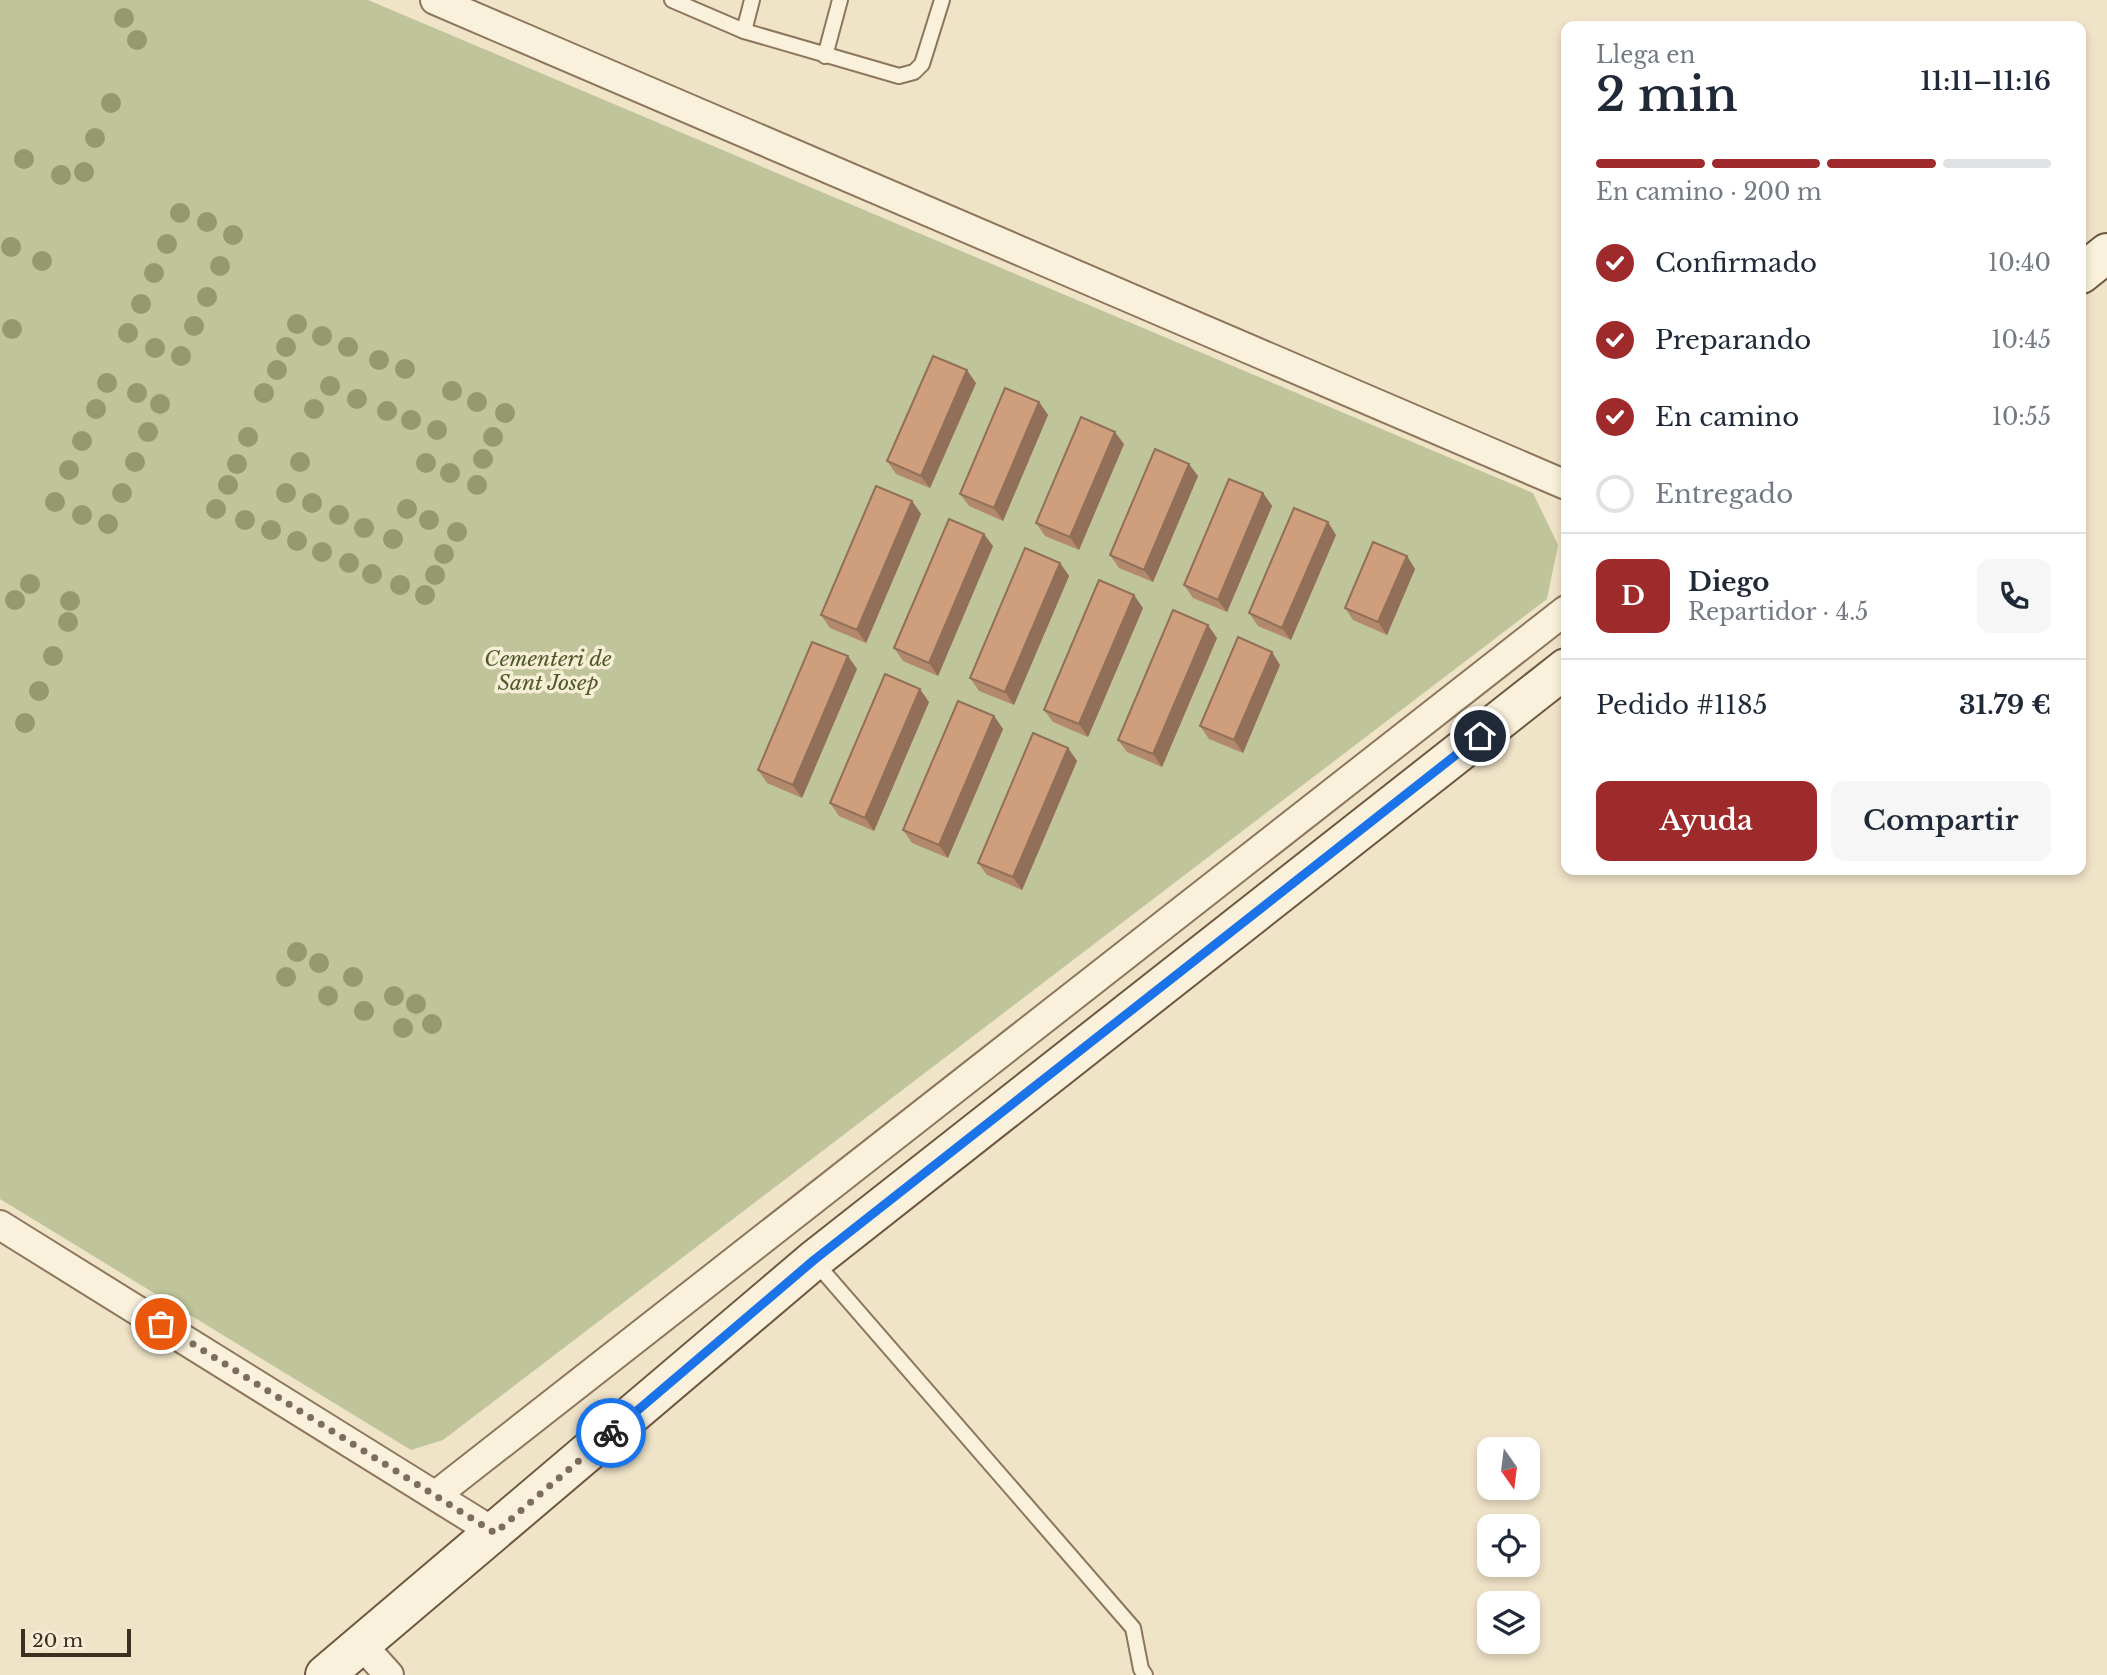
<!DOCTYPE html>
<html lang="es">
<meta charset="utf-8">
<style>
:root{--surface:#fff;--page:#f6f6f7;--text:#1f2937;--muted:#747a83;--line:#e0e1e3;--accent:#9e2a2b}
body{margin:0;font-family:"Libre Baskerville",serif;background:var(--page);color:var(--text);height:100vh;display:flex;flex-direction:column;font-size:26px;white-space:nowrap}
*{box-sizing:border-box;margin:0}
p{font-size:23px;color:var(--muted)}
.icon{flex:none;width:38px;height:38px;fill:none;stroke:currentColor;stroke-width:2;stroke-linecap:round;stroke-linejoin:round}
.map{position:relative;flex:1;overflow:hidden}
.side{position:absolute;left:1561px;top:21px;width:525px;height:854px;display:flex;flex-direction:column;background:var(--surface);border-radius:14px;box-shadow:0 4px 10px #0003}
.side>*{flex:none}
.needle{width:46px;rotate:166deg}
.fabs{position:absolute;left:1477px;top:1437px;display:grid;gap:14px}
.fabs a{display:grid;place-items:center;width:63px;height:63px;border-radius:14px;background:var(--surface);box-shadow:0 4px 10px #0003;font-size:35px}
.scale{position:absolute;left:21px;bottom:18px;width:110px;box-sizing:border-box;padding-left:7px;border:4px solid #3d2e20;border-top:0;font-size:19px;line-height:24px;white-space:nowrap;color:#3d2e20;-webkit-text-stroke:5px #f7eed8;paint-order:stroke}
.pin{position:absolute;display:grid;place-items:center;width:60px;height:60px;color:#fff;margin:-30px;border:4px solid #fff;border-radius:50%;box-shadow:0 2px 7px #0007}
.courier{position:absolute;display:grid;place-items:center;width:70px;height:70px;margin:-35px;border:5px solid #1a73e8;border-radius:50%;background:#fff;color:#222;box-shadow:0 2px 9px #0007}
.head em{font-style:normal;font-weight:600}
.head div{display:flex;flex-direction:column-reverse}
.head{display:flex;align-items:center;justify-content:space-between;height:119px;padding:0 35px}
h1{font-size:46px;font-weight:600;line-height:52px}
.bar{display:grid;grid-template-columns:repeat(4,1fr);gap:10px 7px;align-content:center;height:84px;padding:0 35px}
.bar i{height:9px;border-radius:5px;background:var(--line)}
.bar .active{background:var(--accent)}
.bar p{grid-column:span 4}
.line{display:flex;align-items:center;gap:18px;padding:0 35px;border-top:2px solid var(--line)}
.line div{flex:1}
.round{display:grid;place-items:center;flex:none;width:74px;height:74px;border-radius:14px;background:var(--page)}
ol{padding:0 35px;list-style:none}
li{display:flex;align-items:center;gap:21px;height:77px}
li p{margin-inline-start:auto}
li .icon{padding:7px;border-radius:50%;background:var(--accent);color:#fff;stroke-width:4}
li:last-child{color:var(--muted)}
li i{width:38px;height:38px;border:4px solid var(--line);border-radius:50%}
.primary-button{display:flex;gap:14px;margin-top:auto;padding:14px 35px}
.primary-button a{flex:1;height:80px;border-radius:14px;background:var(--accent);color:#fff;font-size:28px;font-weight:600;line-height:80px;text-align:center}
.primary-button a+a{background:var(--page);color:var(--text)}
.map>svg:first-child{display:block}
.cemetery{fill:#bfc49a}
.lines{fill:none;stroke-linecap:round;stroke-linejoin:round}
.lane-casing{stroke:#8d765c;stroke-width:18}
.street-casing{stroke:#8d765c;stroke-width:32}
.secondary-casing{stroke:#6f573f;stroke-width:42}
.lane{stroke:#faf1dc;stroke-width:14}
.street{stroke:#faf1dc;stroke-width:28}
.secondary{stroke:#faf1dc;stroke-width:38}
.tree{fill:#96986f}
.wall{fill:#b2896c}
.shaded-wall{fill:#916f58}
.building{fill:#cf9f7d;stroke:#916f58;stroke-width:2}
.done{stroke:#7c6e5b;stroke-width:7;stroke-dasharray:0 12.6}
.route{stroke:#1a73e8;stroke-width:9}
.labels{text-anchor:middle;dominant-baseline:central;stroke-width:7;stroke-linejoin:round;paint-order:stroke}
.park-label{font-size:21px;font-style:italic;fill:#4d5a26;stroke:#f7eed8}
</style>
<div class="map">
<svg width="2107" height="1675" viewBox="0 0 2107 1675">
<rect width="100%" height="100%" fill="#f0e4c8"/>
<!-- cemetery -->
<polygon class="cemetery" points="0,0 368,0 1533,493 1558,545 1547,599 443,1440 411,1450 0,1199"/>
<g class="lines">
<!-- lane casing -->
<g class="lane-casing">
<g id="lane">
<polyline points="672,0 744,31 752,0"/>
<polyline points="744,31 899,76 914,72 922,64 942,0"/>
<polyline points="825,56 840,0"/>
<polyline points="815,1262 1133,1628 1141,1669 1145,1675"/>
</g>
</g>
<!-- street casing -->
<g class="street-casing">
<g id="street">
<polyline points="435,0 1566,485"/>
<polyline points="0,1225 495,1533"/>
<polyline points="436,1495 1566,610"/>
<polyline points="362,1645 389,1675"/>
</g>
</g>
<!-- secondary casing -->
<g class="secondary-casing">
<g id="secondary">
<polyline points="2081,274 2107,253"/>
<polyline points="325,1675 814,1260 1566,668"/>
</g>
</g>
<!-- lane -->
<use href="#lane" class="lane"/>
<!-- street -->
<use href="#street" class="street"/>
<!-- secondary -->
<use href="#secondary" class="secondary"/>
</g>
<!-- trees -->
<g class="tree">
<circle cx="124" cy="18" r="10"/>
<circle cx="137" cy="40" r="10"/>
<circle cx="111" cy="103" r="10"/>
<circle cx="95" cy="138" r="10"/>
<circle cx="24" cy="159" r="10"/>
<circle cx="84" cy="172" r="10"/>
<circle cx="61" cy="175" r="10"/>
<circle cx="180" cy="213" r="10"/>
<circle cx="207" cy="222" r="10"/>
<circle cx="233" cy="235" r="10"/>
<circle cx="167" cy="244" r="10"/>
<circle cx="11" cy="247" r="10"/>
<circle cx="42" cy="261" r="10"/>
<circle cx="220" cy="266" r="10"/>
<circle cx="154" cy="273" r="10"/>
<circle cx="207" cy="297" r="10"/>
<circle cx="141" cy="304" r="10"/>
<circle cx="297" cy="324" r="10"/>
<circle cx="194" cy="326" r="10"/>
<circle cx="12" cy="329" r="10"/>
<circle cx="128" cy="333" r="10"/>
<circle cx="322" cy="336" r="10"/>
<circle cx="286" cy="347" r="10"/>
<circle cx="348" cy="347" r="10"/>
<circle cx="155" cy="348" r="10"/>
<circle cx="181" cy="356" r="10"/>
<circle cx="379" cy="360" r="10"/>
<circle cx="405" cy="369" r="10"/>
<circle cx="277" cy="370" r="10"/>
<circle cx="107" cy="383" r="10"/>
<circle cx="330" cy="386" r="10"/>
<circle cx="452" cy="391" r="10"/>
<circle cx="137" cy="393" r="10"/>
<circle cx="264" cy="393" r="10"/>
<circle cx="357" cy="399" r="10"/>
<circle cx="477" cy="402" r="10"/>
<circle cx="160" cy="404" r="10"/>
<circle cx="96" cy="409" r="10"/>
<circle cx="314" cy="409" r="10"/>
<circle cx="387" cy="411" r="10"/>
<circle cx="505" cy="413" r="10"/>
<circle cx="411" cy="420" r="10"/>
<circle cx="437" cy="430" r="10"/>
<circle cx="148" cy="432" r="10"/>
<circle cx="248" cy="437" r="10"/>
<circle cx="493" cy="437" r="10"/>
<circle cx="82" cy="441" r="10"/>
<circle cx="483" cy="459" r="10"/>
<circle cx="135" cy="462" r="10"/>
<circle cx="300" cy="462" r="10"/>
<circle cx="426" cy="463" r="10"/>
<circle cx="237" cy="464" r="10"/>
<circle cx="69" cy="470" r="10"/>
<circle cx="450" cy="473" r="10"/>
<circle cx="228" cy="485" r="10"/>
<circle cx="477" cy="485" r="10"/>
<circle cx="122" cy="493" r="10"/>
<circle cx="286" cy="493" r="10"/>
<circle cx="55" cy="502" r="10"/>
<circle cx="312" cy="503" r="10"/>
<circle cx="216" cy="509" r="10"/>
<circle cx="407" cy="509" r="10"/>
<circle cx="82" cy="515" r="10"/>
<circle cx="339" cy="515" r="10"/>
<circle cx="245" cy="520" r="10"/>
<circle cx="429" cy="520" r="10"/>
<circle cx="108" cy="524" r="10"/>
<circle cx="364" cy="528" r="10"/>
<circle cx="271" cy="530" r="10"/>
<circle cx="457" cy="532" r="10"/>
<circle cx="393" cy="539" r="10"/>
<circle cx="297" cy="541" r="10"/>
<circle cx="322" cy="552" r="10"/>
<circle cx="444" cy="554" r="10"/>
<circle cx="349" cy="563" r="10"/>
<circle cx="372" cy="574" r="10"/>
<circle cx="435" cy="575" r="10"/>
<circle cx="30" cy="584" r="10"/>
<circle cx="400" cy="585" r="10"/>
<circle cx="425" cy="595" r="10"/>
<circle cx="15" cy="600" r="10"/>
<circle cx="70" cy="601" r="10"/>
<circle cx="68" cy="622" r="10"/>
<circle cx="53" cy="656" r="10"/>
<circle cx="39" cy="691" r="10"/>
<circle cx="25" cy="723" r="10"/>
<circle cx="297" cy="952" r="10"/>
<circle cx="319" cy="963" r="10"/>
<circle cx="286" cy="977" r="10"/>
<circle cx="353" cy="977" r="10"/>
<circle cx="328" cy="996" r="10"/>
<circle cx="394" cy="996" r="10"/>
<circle cx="416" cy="1004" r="10"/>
<circle cx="364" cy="1011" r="10"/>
<circle cx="432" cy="1024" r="10"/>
<circle cx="403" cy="1028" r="10"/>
</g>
<!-- wall -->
<g class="wall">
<polygon points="976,383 930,488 896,474 887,461"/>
<polygon points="1039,402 1048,415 1003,521 969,506 960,494"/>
<polygon points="1124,444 1079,550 1045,536 1036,523"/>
<polygon points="1198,476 1153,582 1119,568 1110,555"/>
<polygon points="1263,493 1272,506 1227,612 1193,598 1184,585"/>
<polygon points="912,501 921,514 866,643 830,628 821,615"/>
<polygon points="1336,535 1291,640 1258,626 1249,613"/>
<polygon points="993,546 938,676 903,661 894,648"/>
<polygon points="1407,556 1415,569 1387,635 1353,620 1345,608"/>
<polygon points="1060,563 1069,576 1014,705 979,691 970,678"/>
<polygon points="1143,608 1088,737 1053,722 1044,710"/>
<polygon points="1217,638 1162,767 1127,752 1118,740"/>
<polygon points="1280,665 1243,753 1209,739 1200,726"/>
<polygon points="857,669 802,798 767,783 758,770"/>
<polygon points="929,702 874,831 839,816 830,803"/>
<polygon points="994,716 1003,729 948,858 912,843 903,830"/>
<polygon points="1068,748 1077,761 1022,890 987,875 978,863"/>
</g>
<!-- shaded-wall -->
<g class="shaded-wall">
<polygon points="967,370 976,383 930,488 921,476"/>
<polygon points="1039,402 1048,415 1003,521 994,508"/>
<polygon points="1115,432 1124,444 1079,550 1070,537"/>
<polygon points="1189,464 1198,476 1153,582 1144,570"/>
<polygon points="1263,493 1272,506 1227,612 1218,600"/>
<polygon points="912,501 921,514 866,643 857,630"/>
<polygon points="1328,522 1336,535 1291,640 1282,628"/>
<polygon points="984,534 993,546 938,676 929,663"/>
<polygon points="1407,556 1415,569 1387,635 1378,622"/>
<polygon points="1060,563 1069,576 1014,705 1005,692"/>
<polygon points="1134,595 1143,608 1088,737 1079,724"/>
<polygon points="1208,625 1217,638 1162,767 1153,754"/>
<polygon points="1272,652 1280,665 1243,753 1234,740"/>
<polygon points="848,656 857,669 802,798 793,785"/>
<polygon points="920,689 929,702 874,831 865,818"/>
<polygon points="994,716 1003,729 948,858 939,845"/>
<polygon points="1068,748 1077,761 1022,890 1013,877"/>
</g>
<!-- building -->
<g class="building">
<polygon points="933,356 967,370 921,476 887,461"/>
<polygon points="1005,388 1039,402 994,508 960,494"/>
<polygon points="1081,417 1115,432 1070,537 1036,523"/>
<polygon points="1155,449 1189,464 1144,570 1110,555"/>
<polygon points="1229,479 1263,493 1218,600 1184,585"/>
<polygon points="876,486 912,501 857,630 821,615"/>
<polygon points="1294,508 1328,522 1282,628 1249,613"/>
<polygon points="949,519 984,534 929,663 894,648"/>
<polygon points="1373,542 1407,556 1378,622 1345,608"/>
<polygon points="1025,548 1060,563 1005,692 970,678"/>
<polygon points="1099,580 1134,595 1079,724 1044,710"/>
<polygon points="1173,610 1208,625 1153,754 1118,740"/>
<polygon points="1238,637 1272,652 1234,740 1200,726"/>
<polygon points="812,642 848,656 793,785 758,770"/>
<polygon points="885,674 920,689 865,818 830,803"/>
<polygon points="958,701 994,716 939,845 903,830"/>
<polygon points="1033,733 1068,748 1013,877 978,863"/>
</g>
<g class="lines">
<!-- done -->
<polyline class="done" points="161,1324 495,1533 611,1433"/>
<!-- route -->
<polyline class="route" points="611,1433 814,1260 1480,736"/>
</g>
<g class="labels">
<!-- park labels -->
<g class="park-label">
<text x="548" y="659">Cementeri de<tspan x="548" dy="24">Sant Josep</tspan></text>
</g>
</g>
</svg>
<div class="fabs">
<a><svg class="needle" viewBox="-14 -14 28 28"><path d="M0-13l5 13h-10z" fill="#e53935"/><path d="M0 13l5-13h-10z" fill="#747a83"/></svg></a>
<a><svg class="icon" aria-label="locate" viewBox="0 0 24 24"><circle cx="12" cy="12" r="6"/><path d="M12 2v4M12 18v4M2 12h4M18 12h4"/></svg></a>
<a><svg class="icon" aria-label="layers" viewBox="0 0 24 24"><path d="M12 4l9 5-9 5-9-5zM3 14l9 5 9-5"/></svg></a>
</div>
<div class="scale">20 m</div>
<div class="pin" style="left:161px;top:1324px;background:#ea580c"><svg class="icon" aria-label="bag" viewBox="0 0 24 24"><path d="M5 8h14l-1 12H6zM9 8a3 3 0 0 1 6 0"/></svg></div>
<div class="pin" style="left:1480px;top:736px;background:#1f2937"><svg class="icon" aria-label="home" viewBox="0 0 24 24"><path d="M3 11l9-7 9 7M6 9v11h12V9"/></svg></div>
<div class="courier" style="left:611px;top:1433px"><svg class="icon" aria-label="bike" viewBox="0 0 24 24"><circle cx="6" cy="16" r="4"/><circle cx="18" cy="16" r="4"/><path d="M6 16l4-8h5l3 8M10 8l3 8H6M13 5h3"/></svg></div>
<section class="side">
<div class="head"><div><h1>2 min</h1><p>Llega en</p></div><em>11:11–11:16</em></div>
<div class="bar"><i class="active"></i><i class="active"></i><i class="active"></i><i></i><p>En camino · 200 m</p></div>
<ol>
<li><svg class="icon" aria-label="check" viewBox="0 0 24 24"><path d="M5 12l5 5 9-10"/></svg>Confirmado<p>10:40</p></li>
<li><svg class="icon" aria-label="check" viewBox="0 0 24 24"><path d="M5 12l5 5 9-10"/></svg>Preparando<p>10:45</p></li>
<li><svg class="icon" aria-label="check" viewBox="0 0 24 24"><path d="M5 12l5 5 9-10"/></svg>En camino<p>10:55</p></li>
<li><i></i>Entregado</li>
</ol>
<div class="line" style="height:126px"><b class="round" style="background:var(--accent);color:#fff">D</b><div><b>Diego</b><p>Repartidor · 4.5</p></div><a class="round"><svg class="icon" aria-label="phone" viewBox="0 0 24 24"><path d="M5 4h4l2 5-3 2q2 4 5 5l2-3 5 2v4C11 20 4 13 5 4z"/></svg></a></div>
<div class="line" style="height:91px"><div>Pedido #1185</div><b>31.79 €</b></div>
<div class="primary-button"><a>Ayuda</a><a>Compartir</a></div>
</section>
</div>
